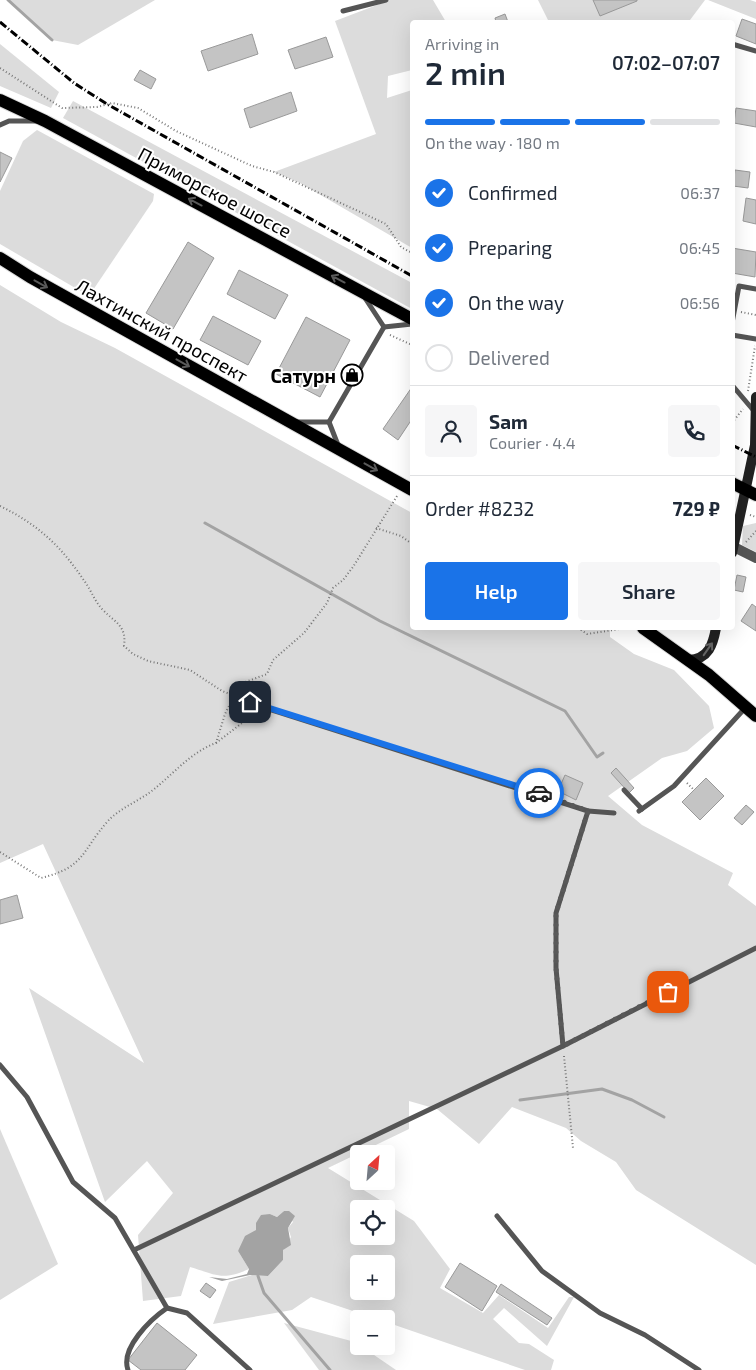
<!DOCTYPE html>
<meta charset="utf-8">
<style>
:root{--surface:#fff;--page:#f6f6f7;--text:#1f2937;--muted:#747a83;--line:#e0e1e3;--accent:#1a73e8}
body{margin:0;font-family:"Exo 2",sans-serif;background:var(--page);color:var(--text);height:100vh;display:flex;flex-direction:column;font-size:19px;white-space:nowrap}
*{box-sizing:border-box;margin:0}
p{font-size:16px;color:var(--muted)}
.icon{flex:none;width:28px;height:28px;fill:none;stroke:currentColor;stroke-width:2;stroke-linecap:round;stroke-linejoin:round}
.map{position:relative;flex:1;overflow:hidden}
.side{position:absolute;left:410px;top:20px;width:325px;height:610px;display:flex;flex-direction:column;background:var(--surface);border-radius:5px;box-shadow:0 5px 20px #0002}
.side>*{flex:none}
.needle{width:32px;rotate:26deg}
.buttons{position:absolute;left:350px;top:1145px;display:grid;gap:10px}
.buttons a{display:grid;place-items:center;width:45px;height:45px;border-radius:5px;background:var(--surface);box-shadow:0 5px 20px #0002;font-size:25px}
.pin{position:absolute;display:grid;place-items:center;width:42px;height:42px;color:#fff;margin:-21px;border-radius:10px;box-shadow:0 2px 8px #0006}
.courier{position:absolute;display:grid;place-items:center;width:50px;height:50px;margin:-25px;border:4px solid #1a73e8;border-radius:50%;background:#fff;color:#222;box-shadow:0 1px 6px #0007}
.headline em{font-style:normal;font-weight:600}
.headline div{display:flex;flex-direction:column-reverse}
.headline{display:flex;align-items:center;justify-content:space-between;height:85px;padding:0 15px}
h1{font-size:32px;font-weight:600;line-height:38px}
.bar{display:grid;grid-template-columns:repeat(4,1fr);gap:8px 5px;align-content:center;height:60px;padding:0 15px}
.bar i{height:6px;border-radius:4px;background:var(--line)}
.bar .on{background:var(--accent)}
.bar p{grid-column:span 4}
.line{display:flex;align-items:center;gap:12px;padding:0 15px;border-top:1px solid var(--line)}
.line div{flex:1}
.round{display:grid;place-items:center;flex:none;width:52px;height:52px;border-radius:5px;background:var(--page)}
ol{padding:0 15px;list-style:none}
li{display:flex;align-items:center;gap:15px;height:55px}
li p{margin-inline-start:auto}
li .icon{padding:5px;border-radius:50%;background:var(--accent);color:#fff;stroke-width:4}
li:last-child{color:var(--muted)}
li i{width:28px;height:28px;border:2px solid var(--line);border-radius:50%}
.action{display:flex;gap:10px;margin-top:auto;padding:10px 15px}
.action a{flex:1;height:58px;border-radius:5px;background:var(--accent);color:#fff;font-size:20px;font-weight:600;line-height:58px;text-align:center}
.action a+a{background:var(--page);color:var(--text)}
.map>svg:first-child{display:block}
.green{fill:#dcdcdc;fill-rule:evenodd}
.water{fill:#a3a3a3}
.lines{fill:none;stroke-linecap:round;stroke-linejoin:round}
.stream{stroke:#a3a3a3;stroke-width:3}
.building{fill:#c4c4c4;stroke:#999}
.primary-casing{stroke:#dbdbdb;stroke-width:14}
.path{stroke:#777;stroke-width:2;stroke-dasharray:1 2.5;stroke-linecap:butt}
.lane{stroke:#555;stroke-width:5}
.street{stroke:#555;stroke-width:10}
.secondary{stroke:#222;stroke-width:10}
.primary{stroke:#000;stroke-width:12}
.rail{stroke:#000;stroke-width:3;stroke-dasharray:8 2.5 1 2.5;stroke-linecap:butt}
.oneway{stroke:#595959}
.oneway2{stroke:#646464}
.done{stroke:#595959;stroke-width:5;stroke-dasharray:0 9}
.route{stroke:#1a73e8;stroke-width:6}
.labels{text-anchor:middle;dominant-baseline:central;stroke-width:4;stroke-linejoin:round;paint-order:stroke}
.street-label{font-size:19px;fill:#000;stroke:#fff}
.poi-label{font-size:19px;font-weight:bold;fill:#000;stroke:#fff;text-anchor:end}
</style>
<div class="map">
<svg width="756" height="1370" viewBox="0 0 756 1370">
<rect width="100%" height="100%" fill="#fff"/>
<!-- green -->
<g class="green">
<polygon points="8,0 155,0 78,45 52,40"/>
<polygon points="390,0 433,0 446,22 412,22 412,70 388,76 387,98 412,90 412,248 300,183 274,172 376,134 335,21"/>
<polygon points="538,0 705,0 690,20 681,22 549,22"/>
<polygon points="708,0 750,0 756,2 756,19"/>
<polygon points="0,44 59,92 51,108 0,86"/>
<polygon points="73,101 412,283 412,309 63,118"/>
<polygon points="37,130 154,194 153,201 89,296 0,244 0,191 23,141"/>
<path d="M 0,285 L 61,322 L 115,348 L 412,513 L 412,628 L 610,628 L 610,637 L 634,654 L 674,670 L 709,706 L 714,728 L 687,751 L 662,758 L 608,796 L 642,825 L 733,873 L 728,885 L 756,906 L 756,1265 L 636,1190 L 616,1162 L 581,1141 L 566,1128 L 512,1107 L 479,1144 L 437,1109 L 409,1101 L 409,1129 L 328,1168 L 414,1221 L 450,1269 L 440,1288 L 483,1313 L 499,1295 L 548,1328 L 569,1297 L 574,1297 L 547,1346 L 504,1308 L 493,1319 L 519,1343 L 529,1344 L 554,1360 L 551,1370 L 525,1370 L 386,1322 L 386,1319 L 377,1319 L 311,1297 L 292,1310 L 213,1324 L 229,1282 L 252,1275 L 268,1276 L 283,1260 L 283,1250 L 291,1237 L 288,1228 L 293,1222 L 284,1211 L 277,1217 L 270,1214 L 238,1251 L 249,1269 C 222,1281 217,1275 190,1267 L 181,1296 L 143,1301 L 138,1235 L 173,1193 L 147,1161 L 105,1202 L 29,988 L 144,1063 L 43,844 L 0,863 ZM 359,1209 L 386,1209 L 386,1236 L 359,1236 ZM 359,1264 L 386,1264 L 386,1291 L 359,1291 Z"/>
<polygon points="756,523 756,552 742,545 743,526"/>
<polygon points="0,1129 58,1264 0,1300"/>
<polygon points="284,1323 355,1342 396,1370 319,1370"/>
</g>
<!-- water -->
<polygon class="water" points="284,1211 289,1211 295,1216 288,1228 291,1245 283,1250 283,1260 268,1276 250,1275 222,1281 209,1277 227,1279 247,1274 249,1269 238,1251 245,1236 256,1230 256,1223 261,1215 270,1214 277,1217"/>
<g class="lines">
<!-- stream -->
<g class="stream">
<polyline points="8,0 52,40"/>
<polyline points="205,523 380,621 565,711 597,757 603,753"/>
<polyline points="520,1100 602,1089 632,1100 664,1117"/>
<polyline points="258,1276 264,1293 330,1370"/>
</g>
</g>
<!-- building -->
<g class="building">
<polygon points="593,0 637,0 637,1 600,16"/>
<polygon points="505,14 508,22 496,22 495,18"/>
<polygon points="742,19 756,24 756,44 736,36"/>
<polygon points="252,34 258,54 208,71 201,51"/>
<polygon points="326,37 333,57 295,69 288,50"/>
<polygon points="140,70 156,79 151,89 134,80"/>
<polygon points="291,92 297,111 250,128 244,109"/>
<polygon points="736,108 756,111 756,127 734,123"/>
<polygon points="0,152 12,158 0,182"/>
<polygon points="735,170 750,172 748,188 733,186"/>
<polygon points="746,198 756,200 756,224 743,221"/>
<polygon points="188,242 214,258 173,329 146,313"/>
<polygon points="732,248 756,252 755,277 732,273"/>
<polygon points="239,270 288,295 275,319 227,294"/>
<polygon points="213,316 261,341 248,365 200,340"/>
<polygon points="306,317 350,340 320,397 276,374"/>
<polygon points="412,387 412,419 398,440 383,429"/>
<polygon points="737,575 746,577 743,592 734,590"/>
<polygon points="752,604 756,607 756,631 741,621"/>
<polygon points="616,768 634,788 629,793 611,773"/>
<polygon points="565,775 583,783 576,800 558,791"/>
<polygon points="706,778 724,796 700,820 682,802"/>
<polygon points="746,805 754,812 742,825 734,818"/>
<polygon points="17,895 23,918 0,924 0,900"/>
<polygon points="460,1263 497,1286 482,1311 445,1287"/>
<polygon points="206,1283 216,1290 210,1298 200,1291"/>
<polygon points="501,1284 552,1318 547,1325 496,1292"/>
<polygon points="157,1323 197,1355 185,1370 141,1370 128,1360"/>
</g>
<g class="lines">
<!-- primary casing -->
<g class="primary-casing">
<g id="primary">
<polyline points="0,100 45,121 412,319"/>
<polyline points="0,258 30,277 412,490"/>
<polyline points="732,483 756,495"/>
<polyline points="643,628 709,675 756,716"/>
</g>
</g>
<!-- path -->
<g class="path">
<polyline points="0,68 62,108 97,107 112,103 138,108 176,131 252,166 274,172 386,224 401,247 412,253"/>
<polyline points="732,276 733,273"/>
<polyline points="741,312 756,315"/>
<polyline points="390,335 412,345"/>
<polyline points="748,391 755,346"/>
<polyline points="732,423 743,409"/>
<path d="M 0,506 C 37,524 60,545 83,579 C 90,588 94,600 102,609 C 114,622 127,625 124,646 L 133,654 L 148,661 L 190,670 L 222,691 L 243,699"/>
<polyline points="750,515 756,517"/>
<polyline points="376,528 401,536 412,544"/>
<polyline points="746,542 756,531"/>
<polyline points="578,628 587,634 626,628"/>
<polyline points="216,743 242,723"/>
<polyline points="687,783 694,790"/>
<path d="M 0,852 L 41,878 C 86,867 81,851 108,821 C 119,809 136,802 149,793 C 172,776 189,753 216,743 L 225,714 L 240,684 L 267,674 L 273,660 L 304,633 L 327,603 L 333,588 L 343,580 L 353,567 L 397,496"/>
<polyline points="564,1056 573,1148"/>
</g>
<!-- lane -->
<g class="lane">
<polyline points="343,11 386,0"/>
<polyline points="732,44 756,51"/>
<polyline points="0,125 9,121 37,121"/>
<polyline points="365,298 384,327"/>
<polyline points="732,323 739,286 756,289"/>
<polyline points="384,327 412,324"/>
<polyline points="732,335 756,339"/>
<polyline points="732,385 754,411"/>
<polyline points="297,422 329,422"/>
<polyline points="329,422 384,327"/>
<polyline points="329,422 338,445"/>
<polyline points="250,703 588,811"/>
<polyline points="624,790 642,809"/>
<polyline points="639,811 674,786 746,707"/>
<polyline points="563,1046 556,968 556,913 588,811 614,813"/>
<polyline points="0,1065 27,1097 73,1182 115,1218 167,1308 187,1313 250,1370"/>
<polyline points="497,1216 542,1271 600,1313 645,1335 699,1370"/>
<polyline points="134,1250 563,1046 756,948"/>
<path d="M 128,1370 C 120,1348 151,1319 167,1308"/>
</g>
<!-- street -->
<polyline class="street" points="734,547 756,558"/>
<!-- secondary -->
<g class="secondary">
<polyline points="732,553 755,445 756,397"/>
<path d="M 689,660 C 709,659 713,644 716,628"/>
</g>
<!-- primary -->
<use href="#primary" class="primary"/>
<!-- rail -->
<g class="rail">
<polyline points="0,22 74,83 107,104 412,276"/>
<polyline points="732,445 756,457"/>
</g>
</g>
<!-- one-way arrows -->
<defs><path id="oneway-shaft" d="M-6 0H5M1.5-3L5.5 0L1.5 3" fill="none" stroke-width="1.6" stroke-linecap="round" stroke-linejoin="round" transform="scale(1.25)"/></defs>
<g class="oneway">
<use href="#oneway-shaft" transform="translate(195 202) rotate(-152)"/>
<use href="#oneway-shaft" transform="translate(338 279) rotate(-152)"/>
<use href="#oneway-shaft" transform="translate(41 284) rotate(29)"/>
<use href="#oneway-shaft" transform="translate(183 363) rotate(29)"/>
<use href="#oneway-shaft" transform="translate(371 467) rotate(29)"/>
</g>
<use class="oneway2" href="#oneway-shaft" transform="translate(708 649) rotate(-55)"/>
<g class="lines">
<!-- done -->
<polyline class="done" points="539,793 588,811 556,913 556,968 563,1046 668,992"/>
<!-- route -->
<polyline class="route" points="250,702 539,793"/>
</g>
<!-- icons -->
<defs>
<g id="shop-ring" transform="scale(1.125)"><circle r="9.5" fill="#fff" stroke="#000" stroke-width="1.5"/><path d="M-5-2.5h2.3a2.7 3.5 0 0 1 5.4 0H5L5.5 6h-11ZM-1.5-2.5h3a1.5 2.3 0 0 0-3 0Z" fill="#000"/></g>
</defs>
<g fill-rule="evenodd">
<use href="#shop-ring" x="352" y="375"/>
</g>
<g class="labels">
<!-- street labels -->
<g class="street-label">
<text transform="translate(215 192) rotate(28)">Приморское шоссе</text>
<text transform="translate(162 330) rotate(29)">Лахтинский проспект</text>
</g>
<!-- poi labels -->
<g class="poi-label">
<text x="336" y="375">Сатурн</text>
</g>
</g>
</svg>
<div class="buttons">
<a><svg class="needle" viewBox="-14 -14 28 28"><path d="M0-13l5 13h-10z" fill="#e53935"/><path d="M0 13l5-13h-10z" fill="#747a83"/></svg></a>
<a><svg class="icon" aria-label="locate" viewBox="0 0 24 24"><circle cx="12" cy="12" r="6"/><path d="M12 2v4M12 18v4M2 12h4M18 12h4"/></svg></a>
<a>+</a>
<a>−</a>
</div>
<div class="pin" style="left:668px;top:992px;background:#ea580c"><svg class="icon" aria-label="bag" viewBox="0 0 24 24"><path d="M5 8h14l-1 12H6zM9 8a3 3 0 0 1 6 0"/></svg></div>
<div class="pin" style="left:250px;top:702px;background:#1f2937"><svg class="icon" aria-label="home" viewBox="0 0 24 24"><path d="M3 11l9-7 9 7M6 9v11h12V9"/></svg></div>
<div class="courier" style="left:539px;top:793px"><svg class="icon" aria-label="car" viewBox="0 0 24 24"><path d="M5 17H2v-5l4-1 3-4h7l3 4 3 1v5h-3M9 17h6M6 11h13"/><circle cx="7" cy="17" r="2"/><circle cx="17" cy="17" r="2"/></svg></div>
<section class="side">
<div class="headline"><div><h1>2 min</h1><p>Arriving in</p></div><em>07:02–07:07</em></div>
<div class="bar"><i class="on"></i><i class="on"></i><i class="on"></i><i></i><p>On the way · 180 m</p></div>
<ol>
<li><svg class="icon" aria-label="check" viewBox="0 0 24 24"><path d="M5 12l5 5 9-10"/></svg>Confirmed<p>06:37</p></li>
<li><svg class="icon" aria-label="check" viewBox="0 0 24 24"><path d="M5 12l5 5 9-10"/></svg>Preparing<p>06:45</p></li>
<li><svg class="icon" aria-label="check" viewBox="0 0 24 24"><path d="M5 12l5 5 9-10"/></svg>On the way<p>06:56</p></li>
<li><i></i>Delivered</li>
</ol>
<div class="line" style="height:90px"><a class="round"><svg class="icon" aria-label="person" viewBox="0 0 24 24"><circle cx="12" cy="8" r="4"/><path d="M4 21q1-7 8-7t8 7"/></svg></a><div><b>Sam</b><p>Courier · 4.4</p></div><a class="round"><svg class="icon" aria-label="phone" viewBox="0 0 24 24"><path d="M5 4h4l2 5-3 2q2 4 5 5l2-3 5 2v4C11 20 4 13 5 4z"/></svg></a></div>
<div class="line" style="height:65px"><div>Order #8232</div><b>729 ₽</b></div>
<div class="action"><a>Help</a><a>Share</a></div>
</section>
</div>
